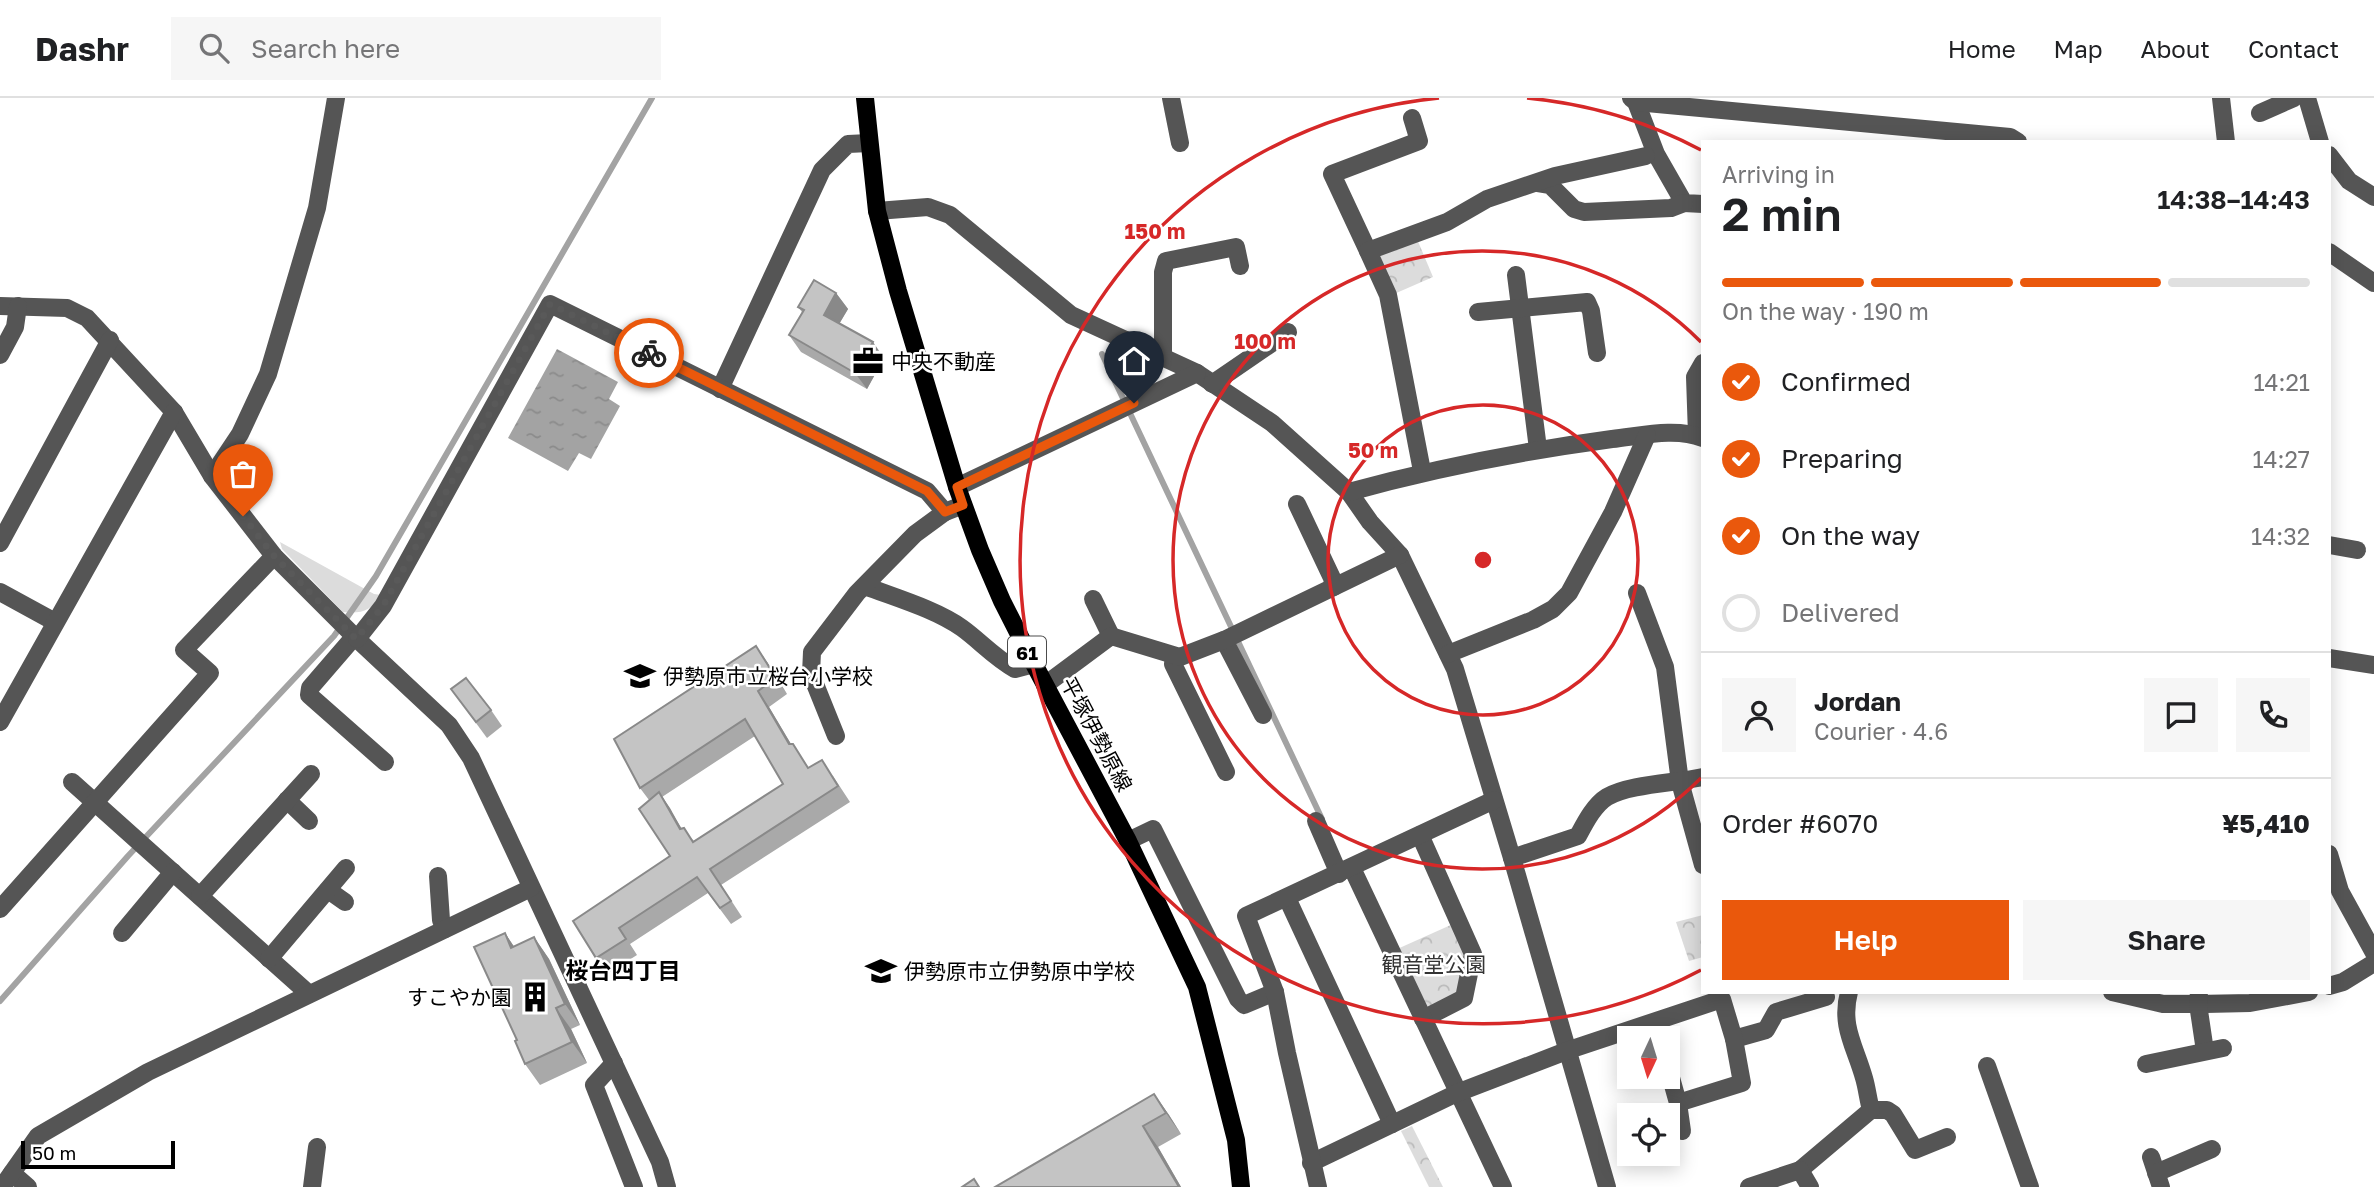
<!DOCTYPE html>
<meta charset="utf-8">
<style>
:root{--surface:#fff;--page:#f6f6f6;--text:#202124;--muted:#757577;--line:#e0e0e0;--accent:#ea580c}
body{margin:0;font-family:"Golos Text","Noto Sans JP",sans-serif;background:var(--page);color:var(--text);height:100vh;display:flex;flex-direction:column;font-size:26px;white-space:nowrap}
*{box-sizing:border-box;margin:0}
p{font-size:23px;color:var(--muted)}
.icon{flex:none;width:38px;height:38px;fill:none;stroke:currentColor;stroke-width:2;stroke-linecap:round;stroke-linejoin:round}
.map{position:relative;flex:1;overflow:hidden}
.side{position:absolute;left:1701px;top:42px;width:630px;height:854px;display:flex;flex-direction:column;background:var(--surface);border-radius:0px;box-shadow:0 4px 18px #0003}
.side>*{flex:none}
.needle{width:46px;rotate:184deg}
.tools{position:absolute;left:1617px;top:928px;display:grid;gap:14px}
.tools a{display:grid;place-items:center;width:63px;height:63px;border-radius:0px;background:var(--surface);box-shadow:0 4px 18px #0003;font-size:35px}
.scale{position:absolute;left:21px;bottom:18px;width:154px;box-sizing:border-box;padding-left:7px;border:4px solid #000;border-top:0;font-size:19px;line-height:24px;white-space:nowrap;color:#000;-webkit-text-stroke:5px #fff;paint-order:stroke}
.pin{position:absolute;display:grid;place-items:center;width:60px;height:60px;color:#fff;margin:-72px -30px;border-radius:50% 50% 50% 0;rotate:-45deg;box-shadow:0 0 7px #0007}
.pin .icon{rotate:45deg}
.courier{position:absolute;display:grid;place-items:center;width:70px;height:70px;margin:-35px;border:5px solid #ea580c;border-radius:50%;background:#fff;color:#222;box-shadow:0 2px 9px #0007}
.overview em{font-style:normal;font-weight:600}
.overview div{display:flex;flex-direction:column-reverse}
.overview{display:flex;align-items:center;justify-content:space-between;height:119px;padding:0 21px}
h1{font-size:46px;font-weight:600;line-height:52px}
.bar{display:grid;grid-template-columns:repeat(4,1fr);gap:10px 7px;align-content:center;height:84px;padding:0 21px}
.bar i{height:9px;border-radius:5px;background:var(--line)}
.bar .current{background:var(--accent)}
.bar p{grid-column:span 4}
.line{display:flex;align-items:center;gap:18px;padding:0 21px;border-top:2px solid var(--line)}
.line div{flex:1}
.round{display:grid;place-items:center;flex:none;width:74px;height:74px;border-radius:0px;background:var(--page)}
ol{padding:0 21px;list-style:none}
li{display:flex;align-items:center;gap:21px;height:77px}
li p{margin-inline-start:auto}
li .icon{padding:7px;border-radius:50%;background:var(--accent);color:#fff;stroke-width:4}
li:last-child{color:var(--muted)}
li i{width:38px;height:38px;border:4px solid var(--line);border-radius:50%}
.primary-button{display:flex;gap:14px;margin-top:auto;padding:14px 21px}
.primary-button a{flex:1;height:80px;border-radius:0px;background:var(--accent);color:#fff;font-size:28px;font-weight:600;line-height:80px;text-align:center}
.primary-button a+a{background:var(--page);color:var(--text)}
header{display:flex;align-items:center;gap:42px;box-sizing:border-box;height:98px;padding:0 35px;background:var(--surface);border-bottom:2px solid var(--line)}
header strong{font-size:33px}
nav{display:flex;gap:38px;margin-inline-start:auto;font-size:24px}
.search{width:490px;height:63px;background:var(--page);display:flex;align-items:center;gap:18px;box-sizing:border-box;padding:0 24px;border-radius:0px;color:var(--muted);font-size:26px}
.map>svg:first-child{display:block}
.forest{fill:url(#forest-crowns)}
.garden{fill:#dcdcdc}
.water{fill:url(#water-ripples)}
.lines{fill:none;stroke-linecap:round;stroke-linejoin:round}
.stream{stroke:#a3a3a3;stroke-width:6}
.minor{stroke:#555;stroke-width:18}
.major{stroke:#000;stroke-width:18}
.wall{fill:#a9a9a9;fill-rule:evenodd}
.shaded-wall{fill:#898989}
.building{fill:#c4c4c4;stroke:#898989;stroke-width:2}
.done{stroke:#595959;stroke-width:7;stroke-dasharray:0 12.6}
.route{stroke:#ea580c;stroke-width:9}
.ring{fill:none;stroke:#d62828;stroke-width:3.5}
.labels{text-anchor:middle;dominant-baseline:central;stroke-width:5;stroke-linejoin:round;paint-order:stroke}
.shield{fill:#fff;stroke:#4c4c4c;stroke-width:2}
.shield-label{font-size:19px;font-weight:bold;fill:#000}
.poi-label{font-size:21px;fill:#000;stroke:#fff;text-anchor:start}
.street-label{font-size:21px;fill:#000;stroke:#fff}
.park-label{font-size:21px;fill:#333;stroke:#fff}
.neighbourhood-label{font-size:23px;font-weight:bold;fill:#000;stroke:#fff}
.centre{fill:#d62828;stroke:#fff;stroke-width:3.5}
.ring-label{font-size:21px;text-anchor:middle;font-weight:bold;fill:#d62828;stroke:#fff;stroke-width:5;stroke-linejoin:round;paint-order:stroke}
</style>
<header>
<strong>Dashr</strong>
<div class="search"><svg class="icon" aria-label="search" viewBox="0 0 24 24"><circle cx="10" cy="10" r="6"/><path d="M15 15l6 6"/></svg>Search here</div>
<nav><a>Home</a><a>Map</a><a>About</a><a>Contact</a></nav>
</header>
<div class="map">
<svg width="2374" height="1089" viewBox="0 0 2374 1089">
<defs>
<pattern id="forest-crowns" width="20" height="18" patternUnits="userSpaceOnUse" patternTransform="scale(1.75)"><rect width="20" height="18" fill="#dcdcdc"/><path d="M2 6a3 3 0 1 1 6 0M12 15a3 3 0 1 1 6 0" fill="none" stroke="#bbb"/></pattern>
<pattern id="water-ripples" width="26" height="14" patternUnits="userSpaceOnUse" patternTransform="scale(1.75)"><rect width="26" height="14" fill="#a3a3a3"/><path d="M2 4q2-2 4 0t4 0M15 11q2-2 4 0t4 0" fill="none" stroke="#8b8b8b"/></pattern>
</defs>
<rect width="100%" height="100%" fill="#fff"/>
<!-- forest -->
<g class="forest">
<polygon points="1417,141 1433,179 1394,196 1379,158"/>
<polygon points="1703,817 1703,859 1689,863 1676,824"/>
<polygon points="1453,826 1466,853 1458,897 1430,910 1422,909 1395,852"/>
<polygon points="1412,1028 1443,1089 1429,1089 1401,1033"/>
</g>
<!-- garden -->
<path class="garden" d="M 280,444 L 374,496 L 382,497 C 370,513 362,516 343,514 L 282,451 Z"/>
<!-- water -->
<polygon class="water" points="557,251 618,284 609,301 620,308 591,361 579,355 568,373 508,340"/>
<g class="lines">
<!-- stream -->
<g class="stream">
<polyline points="1102,256 1322,721"/>
<polyline points="0,903 128,758 334,538 376,478 652,0"/>
</g>
<!-- minor -->
<g class="minor">
<polyline points="1171,0 1180,45"/>
<polyline points="1631,0 1636,4 1656,56 1684,105 1703,106"/>
<polyline points="2221,0 2226,44"/>
<polyline points="2307,0 2320,44"/>
<polyline points="1636,4 2010,39 2018,44"/>
<polyline points="2260,15 2294,0"/>
<polyline points="2329,57 2349,83 2374,99"/>
<polyline points="1538,85 1550,87 1574,111 1584,114 1671,110 1684,105"/>
<polyline points="877,113 928,109 950,117 1071,217 1197,275 1272,325 1349,394 1370,424 1400,457 1455,571 1512,760 1607,1089"/>
<polyline points="1368,153 1332,76 1419,43 1412,20"/>
<polyline points="2329,154 2374,185"/>
<polyline points="1516,177 1538,351"/>
<polyline points="0,208 67,210 87,220 174,314 212,378 274,458 357,541 449,627 471,660 660,1064 667,1089"/>
<polyline points="1478,214 1587,204 1591,213 1597,255"/>
<polyline points="0,257 15,229 18,208"/>
<polyline points="1163,259 1163,174 1166,163 1236,149 1240,168"/>
<polyline points="1212,286 1288,234"/>
<polyline points="720,291 822,72 848,46 869,45"/>
<polyline points="1697,337 1695,279 1703,265"/>
<polyline points="1422,373 1388,197 1368,153 1447,124 1487,101 1555,78 1646,58"/>
<polyline points="212,378 240,336 268,276 317,110 336,0"/>
<polyline points="957,389 1197,275"/>
<path d="M 1349,394 C 1436,370 1523,353 1612,341 C 1641,338 1675,329 1703,340"/>
<polyline points="1297,406 1332,480 1334,489"/>
<polyline points="0,445 110,242"/>
<polyline points="2329,447 2357,452"/>
<path d="M 865,488 C 896,500 935,511 962,530 C 980,543 995,560 1015,571 L 1034,566"/>
<polyline points="0,494 55,524"/>
<polyline points="1637,495 1665,569 1680,684 1703,767"/>
<polyline points="1093,501 1111,538"/>
<polyline points="354,539 310,590 309,597 385,664"/>
<polyline points="357,541 383,508 550,206 927,393 945,414 963,407"/>
<polyline points="1224,542 1263,617"/>
<polyline points="1448,556 1533,522 1553,511 1569,495 1613,414 1647,337"/>
<polyline points="1174,558 1173,566 1226,674"/>
<polyline points="2329,560 2374,567"/>
<polyline points="1045,587 1111,538 1180,559 1224,542 1400,457"/>
<polyline points="0,624 174,314"/>
<polyline points="836,638 811,576 812,554 857,495 915,436 945,414"/>
<polyline points="72,684 309,896"/>
<polyline points="287,702 309,723"/>
<polyline points="1316,723 1339,776"/>
<polyline points="1420,737 1473,856 1464,900 1423,921"/>
<polyline points="1128,743 1153,731 1238,901 1244,907 1275,894"/>
<polyline points="2329,756 2340,793 2374,855"/>
<path d="M 1512,760 L 1578,738 C 1585,725 1594,707 1607,699 C 1629,686 1676,685 1703,679"/>
<polyline points="1352,770 1503,1089"/>
<polyline points="438,778 441,822 445,831"/>
<polyline points="328,792 345,804"/>
<polyline points="200,798 311,676"/>
<polyline points="1287,800 1392,1026"/>
<polyline points="0,811 210,575 184,552 274,458"/>
<polyline points="122,835 173,774"/>
<polyline points="269,861 346,770"/>
<polyline points="2329,888 2343,884 2374,865"/>
<polyline points="2112,894 2163,906 2205,906 2250,905 2309,894"/>
<polyline points="2199,894 2198,906 2205,953"/>
<polyline points="1734,941 1766,932 1776,914 1826,899"/>
<polyline points="614,965 594,987 634,1089"/>
<polyline points="2146,966 2223,950"/>
<polyline points="1987,968 2030,1089"/>
<polyline points="1678,1005 1682,1033"/>
<polyline points="1871,1012 1887,1012 1893,1016 1915,1052 1947,1039"/>
<polyline points="2151,1059 2161,1089"/>
<polyline points="1311,1065 1457,995 1569,952 1722,901 1734,941 1742,985 1678,1005 1668,969"/>
<path d="M 1800,1072 L 1871,1012 C 1868,1001 1867,990 1864,980 C 1855,948 1840,928 1849,894"/>
<polyline points="12,1075 28,1089"/>
<polyline points="2156,1075 2212,1051"/>
<polyline points="2,1089 38,1038 148,974 531,790"/>
<polyline points="312,1089 317,1049"/>
<polyline points="1318,1089 1287,955 1275,894 1246,818 1494,702"/>
<polyline points="1749,1089 1800,1072 1810,1089"/>
</g>
<!-- major -->
<polyline class="major" points="865,0 877,113 898,193 957,389 980,452 1002,503 1034,566 1128,743 1197,889 1236,1042 1241,1089"/>
</g>
<!-- wall -->
<g class="wall">
<polygon points="836,195 848,211 839,226 884,260 867,291 801,254 789,237 802,214 798,209"/>
<path d="M 767,564 L 787,596 L 769,609 L 791,646 L 809,670 L 833,678 L 850,704 L 721,787 L 742,819 L 731,826 L 708,795 L 630,846 L 637,857 L 607,876 L 596,860 L 670,758 L 649,702 L 640,690 ZM 755,638 L 783,686 L 694,743 L 682,731 L 662,699 Z"/>
<polygon points="451,591 491,612 502,628 487,640"/>
<polygon points="505,835 514,849 534,839 549,861 580,927 571,931 587,965 540,987 525,966 517,942"/>
<polygon points="1154,996 1169,1017 1181,1036 1158,1049 1181,1089 995,1089"/>
</g>
<!-- shaded-wall -->
<g class="shaded-wall">
<polygon points="836,195 848,211 835,233 824,217"/>
<polygon points="873,244 884,260 867,291 855,275"/>
<polygon points="756,548 767,564 787,596 776,580"/>
<polygon points="758,593 769,609 801,663 789,646"/>
<polygon points="659,694 670,710 691,748 680,731"/>
<polygon points="505,835 519,856 511,850"/>
<polygon points="534,839 549,861 580,927 565,906"/>
<polygon points="556,910 571,931 587,965 572,944"/>
<polygon points="1154,996 1169,1017 1181,1036 1166,1015"/>
<polygon points="1143,1028 1158,1049 1181,1089 1179,1089"/>
</g>
<!-- building -->
<g class="building">
<polygon points="814,182 836,195 824,217 873,244 855,275 789,237 804,212 798,209"/>
<polygon points="756,548 776,580 758,593 789,646 793,646 808,670 822,662 838,688 710,771 731,803 720,810 697,779 619,830 626,841 596,860 573,823 670,758 639,711 659,694 680,731 684,730 693,744 783,686 745,621 640,690 614,641"/>
<polygon points="466,580 491,612 476,624 451,591"/>
<polygon points="505,835 511,850 534,839 565,906 556,910 572,944 525,966 515,943 517,942 474,849"/>
<polygon points="1154,996 1166,1015 1143,1028 1179,1089 995,1089"/>
<polygon points="974,1081 979,1089 962,1089"/>
</g>
<g class="lines">
<!-- done -->
<polyline class="done" points="243,418 274,458 356,541 383,508 550,206 649,255"/>
<!-- route -->
<polyline class="route" points="649,255 927,393 945,414 963,407 957,389 1134,305"/>
</g>
<!-- distance rings -->
<g class="ring">
<circle cx="1483" cy="462" r="155"/>
<path d="M1701 680A309 309 0 1 1 1701 244"/>
<path d="M1701 872A464 464 0 1 1 1439 0M1527 0A464 464 0 0 1 1701 52"/>
</g>
<!-- icons -->
<defs>
<g id="office-bare" transform="scale(2.415)"><path d="M-6-3h4V-5.5h4V-3h4V5H-6ZM-1-4.5V-3h2v-1.5ZM-6 0V1H6V0Z" fill="#000" stroke="#fff" stroke-width="2.5" paint-order="stroke"/></g>
<g id="school-bare" transform="scale(2.415)"><path d="M0-5L7-2L0 1L-7-2ZM-4 1L0 2.5L4 1V4Q0 6-4 4Z" fill="#000" stroke="#fff" stroke-width="2.5" paint-order="stroke"/></g>
<g id="building-bare" transform="scale(2.415)"><path d="M-4-6H4V6H1V3H-1V6H-4ZM-2.5-4.3h1.7v1.8h-1.7ZM.8-4.3h1.7v1.8H.8ZM-2.5-1h1.7V.8h-1.7ZM.8-1h1.7V.8H.8Z" fill="#000" stroke="#fff" stroke-width="2.5" paint-order="stroke"/></g>
</defs>
<g fill-rule="evenodd">
<use href="#office-bare" x="868" y="263"/>
<use href="#school-bare" x="640" y="578"/>
<use href="#school-bare" x="881" y="873"/>
<use href="#building-bare" x="535" y="899"/>
</g>
<g class="labels">
<!-- shield labels -->
<rect class="shield" x="1008" y="538.5" width="38" height="31" rx="5"/>
<g class="shield-label">
<text x="1027" y="554">61</text>
</g>
<!-- poi labels -->
<g class="poi-label">
<text x="891" y="263">中央不動産</text>
<text x="663" y="578">伊勢原市立桜台小学校</text>
<text x="904" y="873">伊勢原市立伊勢原中学校</text>
<text x="512" y="899" text-anchor="end">すこやか園</text>
</g>
<!-- street labels -->
<g class="street-label">
<text transform="translate(1097 636) rotate(62)">平塚伊勢原線</text>
</g>
<!-- park labels -->
<g class="park-label">
<text x="1434" y="866">観音堂公園</text>
</g>
<!-- neighbourhood labels -->
<g class="neighbourhood-label">
<text x="623" y="872">桜台四丁目</text>
</g>
</g>
<circle cx="1483" cy="462" r="10" class="centre"/>
<g class="ring-label">
<text x="1155" y="141">150 m</text>
<text x="1265" y="251">100 m</text>
<text x="1373" y="360">50 m</text>
</g>
</svg>
<div class="tools">
<a><svg class="needle" viewBox="-14 -14 28 28"><path d="M0-13l5 13h-10z" fill="#e53935"/><path d="M0 13l5-13h-10z" fill="#757577"/></svg></a>
<a><svg class="icon" aria-label="locate" viewBox="0 0 24 24"><circle cx="12" cy="12" r="6"/><path d="M12 2v4M12 18v4M2 12h4M18 12h4"/></svg></a>
</div>
<div class="scale">50 m</div>
<div class="pin" style="left:243px;top:418px;background:#ea580c"><svg class="icon" aria-label="bag" viewBox="0 0 24 24"><path d="M5 8h14l-1 12H6zM9 8a3 3 0 0 1 6 0"/></svg></div>
<div class="pin" style="left:1134px;top:305px;background:#1f2937"><svg class="icon" aria-label="home" viewBox="0 0 24 24"><path d="M3 11l9-7 9 7M6 9v11h12V9"/></svg></div>
<div class="courier" style="left:649px;top:255px"><svg class="icon" aria-label="bike" viewBox="0 0 24 24"><circle cx="6" cy="16" r="4"/><circle cx="18" cy="16" r="4"/><path d="M6 16l4-8h5l3 8M10 8l3 8H6M13 5h3"/></svg></div>
<section class="side">
<div class="overview"><div><h1>2 min</h1><p>Arriving in</p></div><em>14:38–14:43</em></div>
<div class="bar"><i class="current"></i><i class="current"></i><i class="current"></i><i></i><p>On the way · 190 m</p></div>
<ol>
<li><svg class="icon" aria-label="check" viewBox="0 0 24 24"><path d="M5 12l5 5 9-10"/></svg>Confirmed<p>14:21</p></li>
<li><svg class="icon" aria-label="check" viewBox="0 0 24 24"><path d="M5 12l5 5 9-10"/></svg>Preparing<p>14:27</p></li>
<li><svg class="icon" aria-label="check" viewBox="0 0 24 24"><path d="M5 12l5 5 9-10"/></svg>On the way<p>14:32</p></li>
<li><i></i>Delivered</li>
</ol>
<div class="line" style="height:126px"><a class="round"><svg class="icon" aria-label="person" viewBox="0 0 24 24"><circle cx="12" cy="8" r="4"/><path d="M4 21q1-7 8-7t8 7"/></svg></a><div><b>Jordan</b><p>Courier · 4.6</p></div><a class="round"><svg class="icon" aria-label="chat" viewBox="0 0 24 24"><path d="M4 5h16v11H9l-5 4z"/></svg></a><a class="round"><svg class="icon" aria-label="phone" viewBox="0 0 24 24"><path d="M5 4h4l2 5-3 2q2 4 5 5l2-3 5 2v4C11 20 4 13 5 4z"/></svg></a></div>
<div class="line" style="height:91px"><div>Order #6070</div><b>¥5,410</b></div>
<div class="primary-button"><a>Help</a><a>Share</a></div>
</section>
</div>
